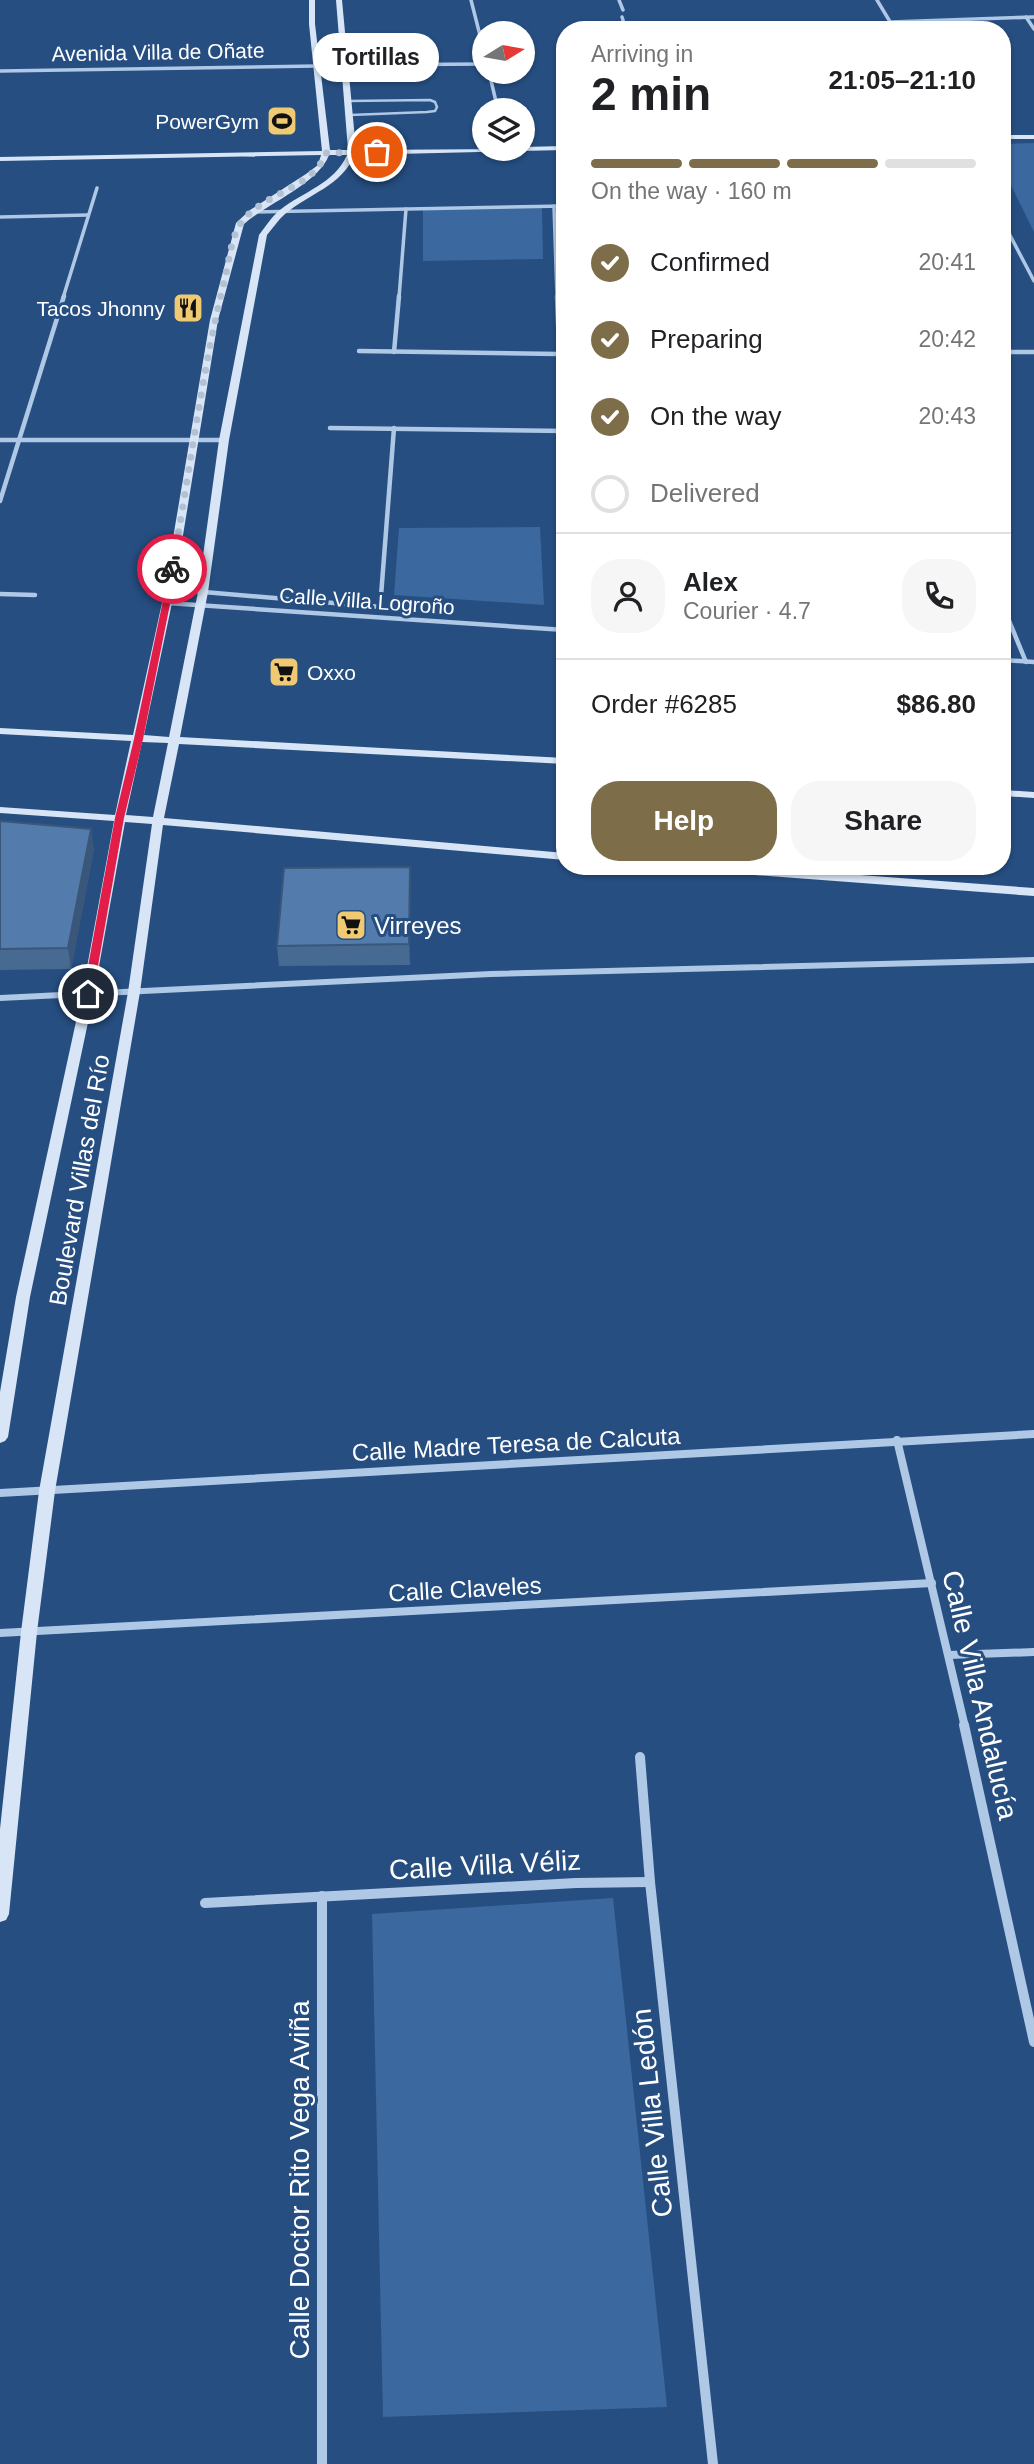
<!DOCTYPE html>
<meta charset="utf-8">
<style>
:root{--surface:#fff;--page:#f6f6f6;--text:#202124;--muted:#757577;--line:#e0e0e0;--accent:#7d6d48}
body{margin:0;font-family:Helvetica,sans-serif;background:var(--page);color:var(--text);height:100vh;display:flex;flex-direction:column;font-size:26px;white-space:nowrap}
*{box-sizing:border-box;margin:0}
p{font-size:23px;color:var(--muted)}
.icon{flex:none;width:38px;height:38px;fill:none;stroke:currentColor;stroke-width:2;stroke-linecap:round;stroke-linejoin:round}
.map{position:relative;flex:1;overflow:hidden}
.drawer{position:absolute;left:556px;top:21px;width:455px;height:854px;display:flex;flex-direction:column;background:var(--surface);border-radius:28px;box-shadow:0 2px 5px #0004}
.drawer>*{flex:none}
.needle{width:46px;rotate:79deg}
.buttons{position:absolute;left:472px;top:21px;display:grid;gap:14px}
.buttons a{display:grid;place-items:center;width:63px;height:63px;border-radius:50%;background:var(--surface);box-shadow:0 2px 5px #0004;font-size:35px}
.pin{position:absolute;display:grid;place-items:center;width:60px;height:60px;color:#fff;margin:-30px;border:4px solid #fff;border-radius:50%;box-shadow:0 2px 7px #0007}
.courier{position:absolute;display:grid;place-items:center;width:70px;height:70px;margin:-35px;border:5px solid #e11d48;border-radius:50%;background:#fff;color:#222;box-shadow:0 2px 9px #0007}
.bubble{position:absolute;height:49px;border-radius:24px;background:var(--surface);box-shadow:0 2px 5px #0004;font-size:23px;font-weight:700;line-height:49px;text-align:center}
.summary em{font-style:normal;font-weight:700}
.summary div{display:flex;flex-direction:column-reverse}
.summary{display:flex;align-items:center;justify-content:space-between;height:119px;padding:0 35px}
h1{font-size:46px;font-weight:700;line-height:52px}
.bar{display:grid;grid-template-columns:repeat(4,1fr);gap:10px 7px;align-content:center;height:84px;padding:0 35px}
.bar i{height:9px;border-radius:5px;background:var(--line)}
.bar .current{background:var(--accent)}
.bar p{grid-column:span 4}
.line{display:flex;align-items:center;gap:18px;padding:0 35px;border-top:2px solid var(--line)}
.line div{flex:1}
.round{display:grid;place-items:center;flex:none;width:74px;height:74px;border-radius:28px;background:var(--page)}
ol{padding:0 35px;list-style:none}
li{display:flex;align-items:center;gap:21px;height:77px}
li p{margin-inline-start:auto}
li .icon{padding:7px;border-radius:50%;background:var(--accent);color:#fff;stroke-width:4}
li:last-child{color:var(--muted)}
li i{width:38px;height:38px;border:4px solid var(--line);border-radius:50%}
.primary-button{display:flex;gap:14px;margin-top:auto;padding:14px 35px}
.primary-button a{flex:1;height:80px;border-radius:28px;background:var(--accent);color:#fff;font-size:28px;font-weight:700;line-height:80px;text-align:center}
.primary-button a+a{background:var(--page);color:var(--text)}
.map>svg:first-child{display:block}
.green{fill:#3b689e}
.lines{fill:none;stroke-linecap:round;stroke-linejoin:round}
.lane{stroke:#aec8e6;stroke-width:2.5}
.street-far4{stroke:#aec8e6;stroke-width:3.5}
.street-far3{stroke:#aec8e6;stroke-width:4.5}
.street-far2{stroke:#aec8e6;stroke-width:6}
.street-far1{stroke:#aec8e6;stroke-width:8}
.street{stroke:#aec8e6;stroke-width:10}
.secondary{fill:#d7e5f6;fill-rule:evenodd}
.wall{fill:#476a93}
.shaded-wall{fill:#3a5678}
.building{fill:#537bab;stroke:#3a5678;stroke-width:2}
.route{fill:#e11d48}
.done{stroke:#b3c1d3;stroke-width:7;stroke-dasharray:0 12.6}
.labels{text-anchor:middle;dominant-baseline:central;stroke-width:6;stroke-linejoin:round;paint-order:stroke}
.far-street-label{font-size:21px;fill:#fff;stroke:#264e81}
.far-poi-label{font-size:21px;fill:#fff;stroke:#264e81;text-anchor:end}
.poi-label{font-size:24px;fill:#fff;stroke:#264e81;text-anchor:start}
.street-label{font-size:24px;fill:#fff;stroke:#264e81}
.near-street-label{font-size:28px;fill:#fff;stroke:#264e81}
</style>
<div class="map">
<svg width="1034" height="2464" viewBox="0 0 1034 2464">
<rect width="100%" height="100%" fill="#264e81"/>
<!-- green -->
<g class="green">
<polygon points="1034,143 1034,232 1003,169 1003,144"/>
<polygon points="542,207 543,259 423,261 423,210"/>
<polygon points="540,527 544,605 394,595 399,528"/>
<polygon points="613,1898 667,2407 383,2417 372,1914"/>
</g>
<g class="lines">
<!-- lane -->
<polyline class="lane" points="348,101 430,100 435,102 437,107 435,111 427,112 350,115"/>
<!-- street-far4 -->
<g class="street-far4">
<polyline points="471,0 485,55"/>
<polyline points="619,0 623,10"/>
<polyline points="877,0 895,30"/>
<polyline points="622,17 626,30"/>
<polyline points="1026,17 1034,29"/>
<polyline points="890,22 1034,17"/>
<polyline points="343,65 485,64"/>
<polyline points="0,71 316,66"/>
<polyline points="489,72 498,110"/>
<polyline points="554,206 557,298"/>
<polyline points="253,212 565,206"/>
<polyline points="0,217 88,215"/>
<polyline points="1003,222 1034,281"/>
<polyline points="63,298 97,188"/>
<polyline points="399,298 406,209"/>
</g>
<!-- street-far3 -->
<g class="street-far3">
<polyline points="557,296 560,373"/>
<polyline points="359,351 558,354"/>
<polyline points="394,352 399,296"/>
<polyline points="1003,352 1034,352"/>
<polyline points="330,428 565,431"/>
<polyline points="562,430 565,477"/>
<polyline points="0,440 224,440"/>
<polyline points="0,501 64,296"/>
<polyline points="169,589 381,607"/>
<polyline points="0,594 35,595"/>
<polyline points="167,603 565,630"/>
<polyline points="1003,606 1026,662"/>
<polyline points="380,609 394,428"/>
<polyline points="1003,660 1034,662"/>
</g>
<!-- street-far2 -->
<polyline class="street-far2" points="0,998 491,974 1034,960"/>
<!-- street-far1 -->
<g class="street-far1">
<polyline points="897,1440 965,1727"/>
<polyline points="0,1493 1034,1434"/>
<polyline points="0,1633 932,1583"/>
<polyline points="949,1655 1034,1652"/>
</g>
<!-- street -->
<g class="street">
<polyline points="964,1725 1034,2042"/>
<polyline points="640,1757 650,1882 713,2464"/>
<polyline points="322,1896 322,2464"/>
<polyline points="205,1903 576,1883 650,1882"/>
</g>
<!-- secondary -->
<g class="secondary">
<path d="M 309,0 L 315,0 L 315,24 L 330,150 L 348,150 L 336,0 L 342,0 L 356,150 L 523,149 L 523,147 L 565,146 L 565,150 L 355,155 C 340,187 310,193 285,214 C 278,220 273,228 267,235 L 229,440 L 208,592 L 180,737 L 565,758 L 565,764 L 179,744 L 164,818 L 565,853 L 565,860 L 163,825 L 140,992 L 55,1491 L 37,1632 L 9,1914 L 6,1920 L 0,1922 L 0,1829 L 21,1632 L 39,1491 L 128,992 L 152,824 L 125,822 L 94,994 L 30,1297 L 8,1437 L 5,1441 L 0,1443 L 0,1392 L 16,1297 L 82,994 L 114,821 L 0,813 L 0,807 L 115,815 L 131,741 L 0,734 L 0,728 L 133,735 L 162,603 L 210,320 L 236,223 L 250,210 L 306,174 L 318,165 L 321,155 L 0,161 L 0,157 L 322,151 L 309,24 ZM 329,155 L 347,155 C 334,184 304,191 280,210 C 272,216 266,226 259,235 L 219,440 L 198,592 L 169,737 L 144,735 L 172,603 L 218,320 L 244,224 C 268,203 318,184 329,155 ZM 142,742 L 168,743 L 153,817 L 126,815 Z"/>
<rect x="1003" y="135" width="31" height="4"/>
<polygon points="1003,790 1034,792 1034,798 1003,796"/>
<polygon points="683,866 740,866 1034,888 1034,896 689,870"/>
</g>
</g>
<!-- wall -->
<g class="wall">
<polygon points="0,821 94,849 71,969 0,970"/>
<polygon points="410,888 410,965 279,966 277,946"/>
</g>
<!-- shaded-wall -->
<g class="shaded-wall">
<polygon points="91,829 94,849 71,969 68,948"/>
<polygon points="410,867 410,965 409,944"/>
</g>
<!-- building -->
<g class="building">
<polygon points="0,821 91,829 68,948 0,949"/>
<polygon points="410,867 409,944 277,946 284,868"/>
</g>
<!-- route -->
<polygon class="route" points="170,567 177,569 143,739 124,818 93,994 88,997 83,994 115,818 134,739"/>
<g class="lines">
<!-- done -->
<path class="done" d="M 172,569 C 190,471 202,370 226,274 C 229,259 232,235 241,223 C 263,192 312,190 326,153 L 377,152"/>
</g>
<!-- icons -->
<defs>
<g id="stadium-square" transform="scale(1.575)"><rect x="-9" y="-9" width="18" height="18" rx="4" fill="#efca73" stroke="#264e81"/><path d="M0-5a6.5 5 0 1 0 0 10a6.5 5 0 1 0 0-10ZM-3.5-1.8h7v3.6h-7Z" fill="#111"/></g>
<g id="restaurant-square" transform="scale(1.575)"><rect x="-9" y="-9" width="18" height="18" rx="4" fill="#efca73" stroke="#264e81"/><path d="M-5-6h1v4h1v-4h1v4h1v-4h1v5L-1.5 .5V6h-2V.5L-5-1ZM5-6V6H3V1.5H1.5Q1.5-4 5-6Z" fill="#111"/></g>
<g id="supermarket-square" transform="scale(1.575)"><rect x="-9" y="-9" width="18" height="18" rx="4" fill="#efca73" stroke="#264e81"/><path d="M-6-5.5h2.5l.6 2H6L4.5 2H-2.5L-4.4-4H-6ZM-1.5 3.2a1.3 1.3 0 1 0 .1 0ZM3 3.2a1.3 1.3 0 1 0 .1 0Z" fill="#111"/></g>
</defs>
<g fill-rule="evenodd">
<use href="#stadium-square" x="282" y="121"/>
<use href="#restaurant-square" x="188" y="308"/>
<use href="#supermarket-square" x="284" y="672"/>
<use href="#supermarket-square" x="351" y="925"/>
</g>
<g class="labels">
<!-- far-street labels -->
<g class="far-street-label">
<text transform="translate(158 52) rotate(-1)">Avenida Villa de Oñate</text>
<text transform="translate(367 601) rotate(4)">Calle Villa Logroño</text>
</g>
<!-- far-poi labels -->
<g class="far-poi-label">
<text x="259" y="121">PowerGym</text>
<text x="165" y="308">Tacos Jhonny</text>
<text x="307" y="672" text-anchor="start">Oxxo</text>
</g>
<!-- poi labels -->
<g class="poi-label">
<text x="374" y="925">Virreyes</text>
</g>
<!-- street labels -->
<g class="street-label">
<text transform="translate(79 1180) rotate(-80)">Boulevard Villas del Río</text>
<text transform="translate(516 1444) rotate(-3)">Calle Madre Teresa de Calcuta</text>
<text transform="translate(465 1589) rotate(-3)">Calle Claveles</text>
</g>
<!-- near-street labels -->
<g class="near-street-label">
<text transform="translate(980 1695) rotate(77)">Calle Villa Andalucía</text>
<text transform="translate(485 1865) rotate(-3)">Calle Villa Véliz</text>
<text transform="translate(652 2113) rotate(-96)">Calle Villa Ledón</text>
<text transform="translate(299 2180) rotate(-90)">Calle Doctor Rito Vega Aviña</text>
</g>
</g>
</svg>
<div class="buttons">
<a><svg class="needle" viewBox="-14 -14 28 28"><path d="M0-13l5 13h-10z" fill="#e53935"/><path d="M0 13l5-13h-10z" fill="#757577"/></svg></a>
<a><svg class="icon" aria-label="layers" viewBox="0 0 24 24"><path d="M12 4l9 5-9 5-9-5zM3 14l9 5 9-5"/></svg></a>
</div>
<div class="pin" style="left:377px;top:152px;background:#ea580c"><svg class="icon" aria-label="bag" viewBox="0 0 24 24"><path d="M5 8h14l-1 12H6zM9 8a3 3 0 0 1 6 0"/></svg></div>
<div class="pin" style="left:88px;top:994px;background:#1f2937"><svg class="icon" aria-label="home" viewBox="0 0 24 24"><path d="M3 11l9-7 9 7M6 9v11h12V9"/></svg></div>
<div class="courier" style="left:172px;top:569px"><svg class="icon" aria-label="bike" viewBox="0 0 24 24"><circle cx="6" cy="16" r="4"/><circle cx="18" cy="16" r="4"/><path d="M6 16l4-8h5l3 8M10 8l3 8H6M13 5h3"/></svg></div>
<div class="bubble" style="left:313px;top:33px;width:126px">Tortillas</div>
<section class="drawer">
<div class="summary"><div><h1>2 min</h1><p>Arriving in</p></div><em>21:05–21:10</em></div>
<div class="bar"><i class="current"></i><i class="current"></i><i class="current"></i><i></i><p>On the way · 160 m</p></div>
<ol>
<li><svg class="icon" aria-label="check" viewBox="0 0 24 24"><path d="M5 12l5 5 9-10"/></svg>Confirmed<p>20:41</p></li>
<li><svg class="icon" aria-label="check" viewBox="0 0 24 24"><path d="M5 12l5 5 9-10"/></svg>Preparing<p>20:42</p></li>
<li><svg class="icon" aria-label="check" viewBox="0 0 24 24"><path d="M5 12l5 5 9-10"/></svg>On the way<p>20:43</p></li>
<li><i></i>Delivered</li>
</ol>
<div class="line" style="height:126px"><a class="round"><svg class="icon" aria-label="person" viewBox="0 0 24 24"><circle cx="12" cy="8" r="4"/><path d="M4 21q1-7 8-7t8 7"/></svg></a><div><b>Alex</b><p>Courier · 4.7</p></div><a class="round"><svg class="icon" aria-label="phone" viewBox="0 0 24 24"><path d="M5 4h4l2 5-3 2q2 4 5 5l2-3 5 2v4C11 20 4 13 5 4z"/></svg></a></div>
<div class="line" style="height:91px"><div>Order #6285</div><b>$86.80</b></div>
<div class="primary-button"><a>Help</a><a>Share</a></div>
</section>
</div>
